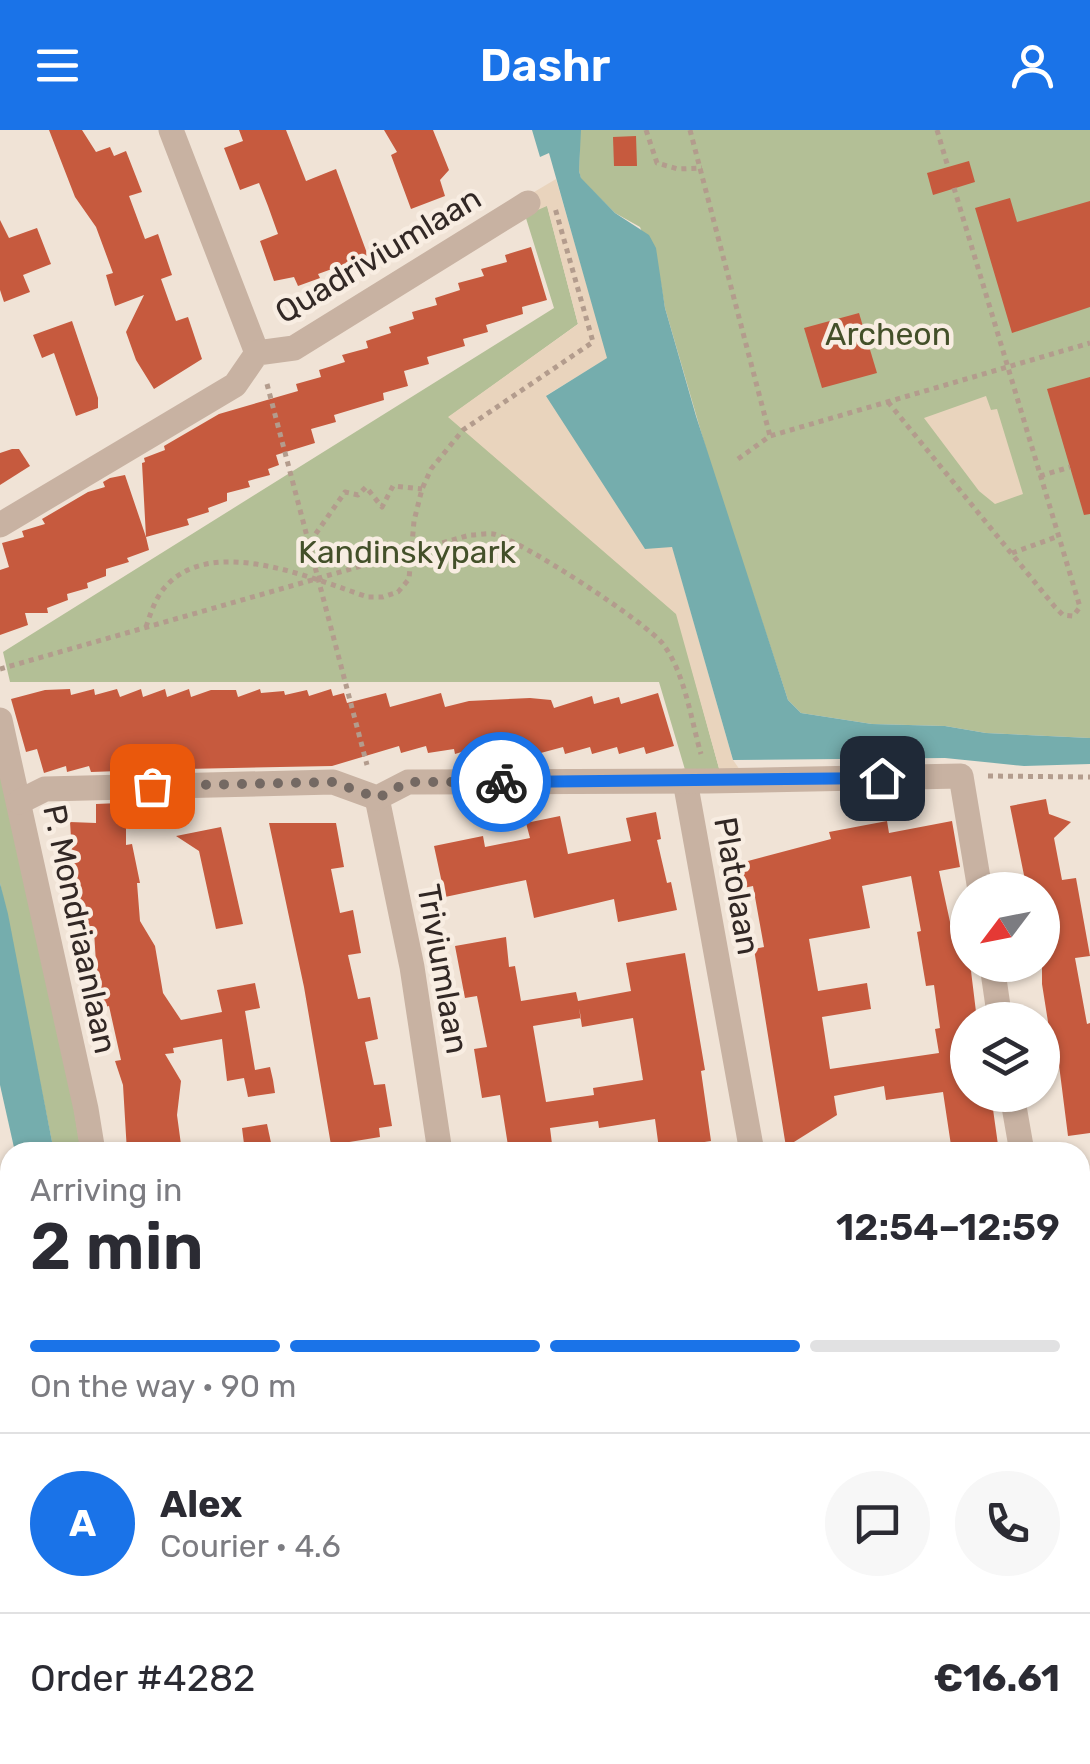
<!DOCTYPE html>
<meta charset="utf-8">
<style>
:root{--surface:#fff;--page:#f7f7f7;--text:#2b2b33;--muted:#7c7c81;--line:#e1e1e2;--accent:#1a73e8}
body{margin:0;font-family:Rubik,sans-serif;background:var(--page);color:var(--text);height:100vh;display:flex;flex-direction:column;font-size:38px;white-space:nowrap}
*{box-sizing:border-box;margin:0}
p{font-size:32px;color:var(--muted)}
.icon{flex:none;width:55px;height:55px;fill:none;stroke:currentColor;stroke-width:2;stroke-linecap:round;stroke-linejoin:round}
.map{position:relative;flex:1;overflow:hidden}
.panel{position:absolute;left:0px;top:1012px;width:1090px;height:622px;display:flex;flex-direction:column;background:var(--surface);border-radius:30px 30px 0 0;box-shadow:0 2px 8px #0004}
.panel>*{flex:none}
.needle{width:65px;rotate:238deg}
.controls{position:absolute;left:950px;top:742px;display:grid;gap:20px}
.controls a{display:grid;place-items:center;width:110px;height:110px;border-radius:50%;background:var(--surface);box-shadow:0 2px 8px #0004;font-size:50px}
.pin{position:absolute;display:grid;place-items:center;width:85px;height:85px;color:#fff;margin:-42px;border-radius:20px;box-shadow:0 5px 15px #0006}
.courier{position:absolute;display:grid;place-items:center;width:100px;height:100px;margin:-50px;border:8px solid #1a73e8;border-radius:50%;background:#fff;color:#222;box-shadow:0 2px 12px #0007}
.summary em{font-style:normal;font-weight:600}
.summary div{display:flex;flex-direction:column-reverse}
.summary{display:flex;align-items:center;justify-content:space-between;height:170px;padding:0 30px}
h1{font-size:65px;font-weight:600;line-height:75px}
.bar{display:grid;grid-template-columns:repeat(4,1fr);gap:15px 10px;align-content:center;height:120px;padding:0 30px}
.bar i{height:12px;border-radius:8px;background:var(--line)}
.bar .on{background:var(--accent)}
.bar p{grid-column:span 4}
.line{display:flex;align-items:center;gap:25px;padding:0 30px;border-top:2px solid var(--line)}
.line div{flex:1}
.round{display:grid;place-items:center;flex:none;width:105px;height:105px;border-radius:52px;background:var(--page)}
header{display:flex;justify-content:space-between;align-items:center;height:130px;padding:0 30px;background:var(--accent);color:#fff;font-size:45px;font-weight:600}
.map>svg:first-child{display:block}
.green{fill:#b3bf96}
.plaza{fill:#e9d4bd}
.water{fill:#75adad}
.building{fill:#c65a3e;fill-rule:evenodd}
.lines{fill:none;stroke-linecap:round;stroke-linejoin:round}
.path{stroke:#b39c8d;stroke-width:5;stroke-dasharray:5 5;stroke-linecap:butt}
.street{stroke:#c8b2a2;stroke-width:25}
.done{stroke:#746963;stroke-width:10;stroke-dasharray:0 18}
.route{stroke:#1a73e8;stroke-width:12}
.labels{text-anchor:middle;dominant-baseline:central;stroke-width:9;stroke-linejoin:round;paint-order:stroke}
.street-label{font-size:32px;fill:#322825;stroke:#f8ede2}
.park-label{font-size:32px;fill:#435029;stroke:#f8ede2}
</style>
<header><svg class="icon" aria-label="menu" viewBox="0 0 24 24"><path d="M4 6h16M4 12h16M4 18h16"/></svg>Dashr<svg class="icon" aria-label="person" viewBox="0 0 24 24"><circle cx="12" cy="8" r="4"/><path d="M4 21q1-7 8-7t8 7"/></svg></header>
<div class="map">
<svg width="1090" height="1634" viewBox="0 0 1090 1634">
<rect width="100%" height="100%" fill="#f0e3d6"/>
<!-- green -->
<g class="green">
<polygon points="577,0 1090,0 1090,608 986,603 945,596 872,594 801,583 788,570 713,343 665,178 660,149 640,97 615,83 581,49 579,41 580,5"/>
<polygon points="547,75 578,194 449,287 677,484 720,642 686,643 659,552 10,552 3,522 554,178 525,85"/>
<polygon points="0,629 68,942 81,1022 54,1022 0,753"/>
</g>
<!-- plaza -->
<g class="plaza">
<polygon points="556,49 608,228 547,265 672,416 733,630 740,640 720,642 676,484 448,287 578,194 547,76 533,82 524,68"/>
<polygon points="986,266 991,280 997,279 1023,364 995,374 979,361 924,288"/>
</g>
<!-- water -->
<g class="water">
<polygon points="532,0 581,0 579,41 581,48 615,83 649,105 656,118 665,178 696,286 788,570 801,583 872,594 945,596 986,603 1090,608 1090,634 1024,636 945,628 733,630 672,417 645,419 546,266 607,228 549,23 540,27"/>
<polygon points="0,753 8,784 54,1022 15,1022 0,955"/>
<polygon points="670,1625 961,1625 1021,1634 729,1634"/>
</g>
<!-- building -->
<g class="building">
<polygon points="49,0 82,0 96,22 110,17 114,26 126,21 142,62 129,66 145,109 158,104 172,145 161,149 176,191 188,187 202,229 154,259 136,230 126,202 144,165 115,176 106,145 113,143 96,97 75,67"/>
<polygon points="239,0 286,0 306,51 336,39 368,126 318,144 320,148 298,156 294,147 274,151 260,111 278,104 268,76 259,53 240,60 224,18 243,11"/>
<polygon points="384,0 433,0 449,40 440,50 445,66 411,79 391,25 397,22"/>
<polygon points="636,6 637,36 614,36 613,7"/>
<polygon points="969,31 975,52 933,65 927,43"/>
<polygon points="1010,68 1017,92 1090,71 1090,177 1012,203 975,78"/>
<polygon points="0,90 9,108 37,98 51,134 23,145 30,162 4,172 0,160"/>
<polygon points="531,117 547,170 522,177 523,184 486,195 488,202 463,209 465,216 427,227 429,234 404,241 408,256 383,263 384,270 334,285 336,292 311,299 315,313 276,325 279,335 268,339 270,345 248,351 250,357 227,363 227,371 208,378 209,382 187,389 189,395 146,407 149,420 127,428 129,432 106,439 106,446 87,453 88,458 67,464 68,470 47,478 48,483 25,483 28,495 0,505 0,440 9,437 2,413 24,407 22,401 45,394 42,389 88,362 105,357 103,352 110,348 125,345 146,407 142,333 145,332 144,328 165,320 164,316 219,284 298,261 296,254 321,247 319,240 345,232 342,225 368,218 366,211 391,203 389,197 414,189 412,182 437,175 435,168 460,160 458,153 484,146 481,139 507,132 505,125"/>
<polygon points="859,183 877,243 822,258 804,198"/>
<polygon points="72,191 98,268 98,278 76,286 54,223 42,228 33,205"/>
<polygon points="1090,247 1090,384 1084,385 1047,259"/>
<polygon points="12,319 19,319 30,336 0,355 0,323"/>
<polygon points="70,559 71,565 94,559 95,565 117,559 120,567 141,559 143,567 165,559 167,567 189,559 191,567 211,560 236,560 238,567 260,559 261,563 284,561 285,565 307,560 309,566 331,559 333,566 344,563 347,573 386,563 390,577 441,563 445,577 469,571 530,568 551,570 554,578 592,566 594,574 619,567 621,574 658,563 674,616 646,624 644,617 619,624 617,617 592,624 590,617 565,624 563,617 537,624 535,617 508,624 508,616 483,624 481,616 455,624 454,619 428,623 426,616 401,623 399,616 332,636 185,639 184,636 172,640 162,640 161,637 148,640 91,642 89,636 67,642 66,636 44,643 37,619 26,622 11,569 45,560"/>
<polygon points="1046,669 1049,684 1071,692 1054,708 1062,750 1076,748 1090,826 1075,828 1087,894 1090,893 1090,1003 1068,1006 1059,935 1055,936 1042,854 1042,760 1027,760 1010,676"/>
<polygon points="119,673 119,693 126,693 126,715 132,714 140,753 137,753 140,791 155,816 163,863 181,890 222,882 217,860 255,853 260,878 245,881 255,940 270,937 273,950 275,963 248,967 244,948 227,951 222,909 173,918 174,923 165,924 181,951 177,985 182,1022 127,1022 123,955 115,931 121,930 109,876 105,877 98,866 94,801 88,802 82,792 80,764 74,754 70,692 96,693 96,674"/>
<polygon points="656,682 661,709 657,710 667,753 671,752 677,780 618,792 614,769 534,788 526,750 445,767 434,716 483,706 485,717 530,708 526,693 560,686 568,724 631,711 626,688"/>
<path d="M 887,691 L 889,703 L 952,691 L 960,737 L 939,741 L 955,815 L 966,811 L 968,835 L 971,841 L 977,890 L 968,890 L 968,965 L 991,965 L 999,1022 L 952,1022 L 943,962 L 886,970 L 884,956 L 834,966 L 837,985 L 786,1017 L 754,819 L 764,817 L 753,756 L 734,760 L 729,736 L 831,709 L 829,702 ZM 911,746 L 921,801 L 917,802 L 926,856 L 934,855 L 940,898 L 935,899 L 939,923 L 830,939 L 822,887 L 871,879 L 867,853 L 818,861 L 809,809 L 870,798 L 862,756 Z"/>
<polygon points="269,693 336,693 344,737 331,739 340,783 353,780 361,823 348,825 358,869 370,867 378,909 365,912 374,955 385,954 392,996 379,998 380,1007 331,1015 304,857"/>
<polygon points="221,697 243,794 216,799 199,721 176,706"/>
<path d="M 506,807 L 509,837 L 515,836 L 521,871 L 576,862 L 578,871 L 631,861 L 626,833 L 685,823 L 705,940 L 701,941 L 711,1011 L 659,1019 L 655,989 L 599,998 L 598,991 L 550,998 L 553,1022 L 509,1022 L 500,965 L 482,968 L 474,919 L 487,917 L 477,866 L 465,868 L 455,816 ZM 579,878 L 582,897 L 633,888 L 643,950 L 593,958 L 594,965 L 546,972 L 533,896 L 581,888 Z"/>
<polygon points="267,994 273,1022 245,1022 242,998"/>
</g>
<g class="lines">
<!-- path -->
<g class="path">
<polyline points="646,0 657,33 678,39 702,38"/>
<polyline points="690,0 770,306"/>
<polyline points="937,0 948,37"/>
<polyline points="267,254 367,635"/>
<polyline points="888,272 1055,477 1063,485 1073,486 1080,477 954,58"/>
<polyline points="738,329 770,306 1090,213"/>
<polyline points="1040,346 1070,337"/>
<polyline points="310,412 345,362 358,365 366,357 382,377 393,356 422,359"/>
<polyline points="1012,423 1059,406"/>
<path d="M 146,497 C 151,482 156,466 167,455 C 214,405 313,449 368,467 L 383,467 L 398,462 L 409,449 L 414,391 L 422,359 L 431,339 L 463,300 L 593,212 L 555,78"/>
<path d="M 0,539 L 470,405 C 477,405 486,403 493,404 C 518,408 647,493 663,514 C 685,543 691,590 701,624"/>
<polyline points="988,646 1090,647"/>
<polyline points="0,1625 11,1625"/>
</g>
<!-- street -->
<g class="street">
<polyline points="171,0 257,223"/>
<polyline points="0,395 235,255 257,223 294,218 528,73"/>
<polyline points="0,590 86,979 93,1022"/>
<polyline points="685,651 752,1022"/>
<polyline points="377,668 412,837 440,1022"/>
<polyline points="19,672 45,659 333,652 377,668 408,652 708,651 961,646 980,760"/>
<polyline points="992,835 1000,890"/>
<polyline points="1012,965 1022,1022"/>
<polyline points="1080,1499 1090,1501"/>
<polyline points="139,1625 206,1634"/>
<polyline points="497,1625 497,1634"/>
</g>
</g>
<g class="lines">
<!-- done -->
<polyline class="done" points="152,656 333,652 378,668 408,652 501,652"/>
<!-- route -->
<polyline class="route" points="501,652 882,648"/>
</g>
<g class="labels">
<!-- street labels -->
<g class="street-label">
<text transform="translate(378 125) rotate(-31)">Quadriviumlaan</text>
<text transform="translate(737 756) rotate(80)">Platolaan</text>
<text transform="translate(80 799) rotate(78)">P. Mondriaanlaan</text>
<text transform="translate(443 839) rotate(80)">Triviumlaan</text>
</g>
<!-- park labels -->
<g class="park-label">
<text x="888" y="204">Archeon</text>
<text x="407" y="422">Kandinskypark</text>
</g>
</g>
</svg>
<div class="controls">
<a><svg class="needle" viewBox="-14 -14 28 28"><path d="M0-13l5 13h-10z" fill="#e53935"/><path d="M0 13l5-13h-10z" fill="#7c7c81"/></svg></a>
<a><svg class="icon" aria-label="layers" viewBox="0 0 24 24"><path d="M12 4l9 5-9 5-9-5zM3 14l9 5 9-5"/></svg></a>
</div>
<div class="pin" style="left:152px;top:656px;background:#ea580c"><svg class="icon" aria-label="bag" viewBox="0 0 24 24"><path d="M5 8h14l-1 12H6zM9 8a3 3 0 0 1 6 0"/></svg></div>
<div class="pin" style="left:882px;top:648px;background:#1f2937"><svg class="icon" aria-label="home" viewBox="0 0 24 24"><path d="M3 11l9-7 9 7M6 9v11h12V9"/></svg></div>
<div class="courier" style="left:501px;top:652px"><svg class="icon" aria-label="bike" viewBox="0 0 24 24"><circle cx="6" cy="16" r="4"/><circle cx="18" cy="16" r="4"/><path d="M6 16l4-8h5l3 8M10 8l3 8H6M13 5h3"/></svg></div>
<section class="panel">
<div class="summary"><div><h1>2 min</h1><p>Arriving in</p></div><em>12:54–12:59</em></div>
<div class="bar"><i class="on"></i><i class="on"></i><i class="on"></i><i></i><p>On the way · 90 m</p></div>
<div class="line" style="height:180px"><b class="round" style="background:var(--accent);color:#fff">A</b><div><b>Alex</b><p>Courier · 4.6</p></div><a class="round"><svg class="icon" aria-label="chat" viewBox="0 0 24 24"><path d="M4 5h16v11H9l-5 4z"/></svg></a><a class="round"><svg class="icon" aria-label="phone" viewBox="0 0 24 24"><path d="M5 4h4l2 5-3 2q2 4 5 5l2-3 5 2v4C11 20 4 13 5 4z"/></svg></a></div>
<div class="line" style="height:130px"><div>Order #4282</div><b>€16.61</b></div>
</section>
</div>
